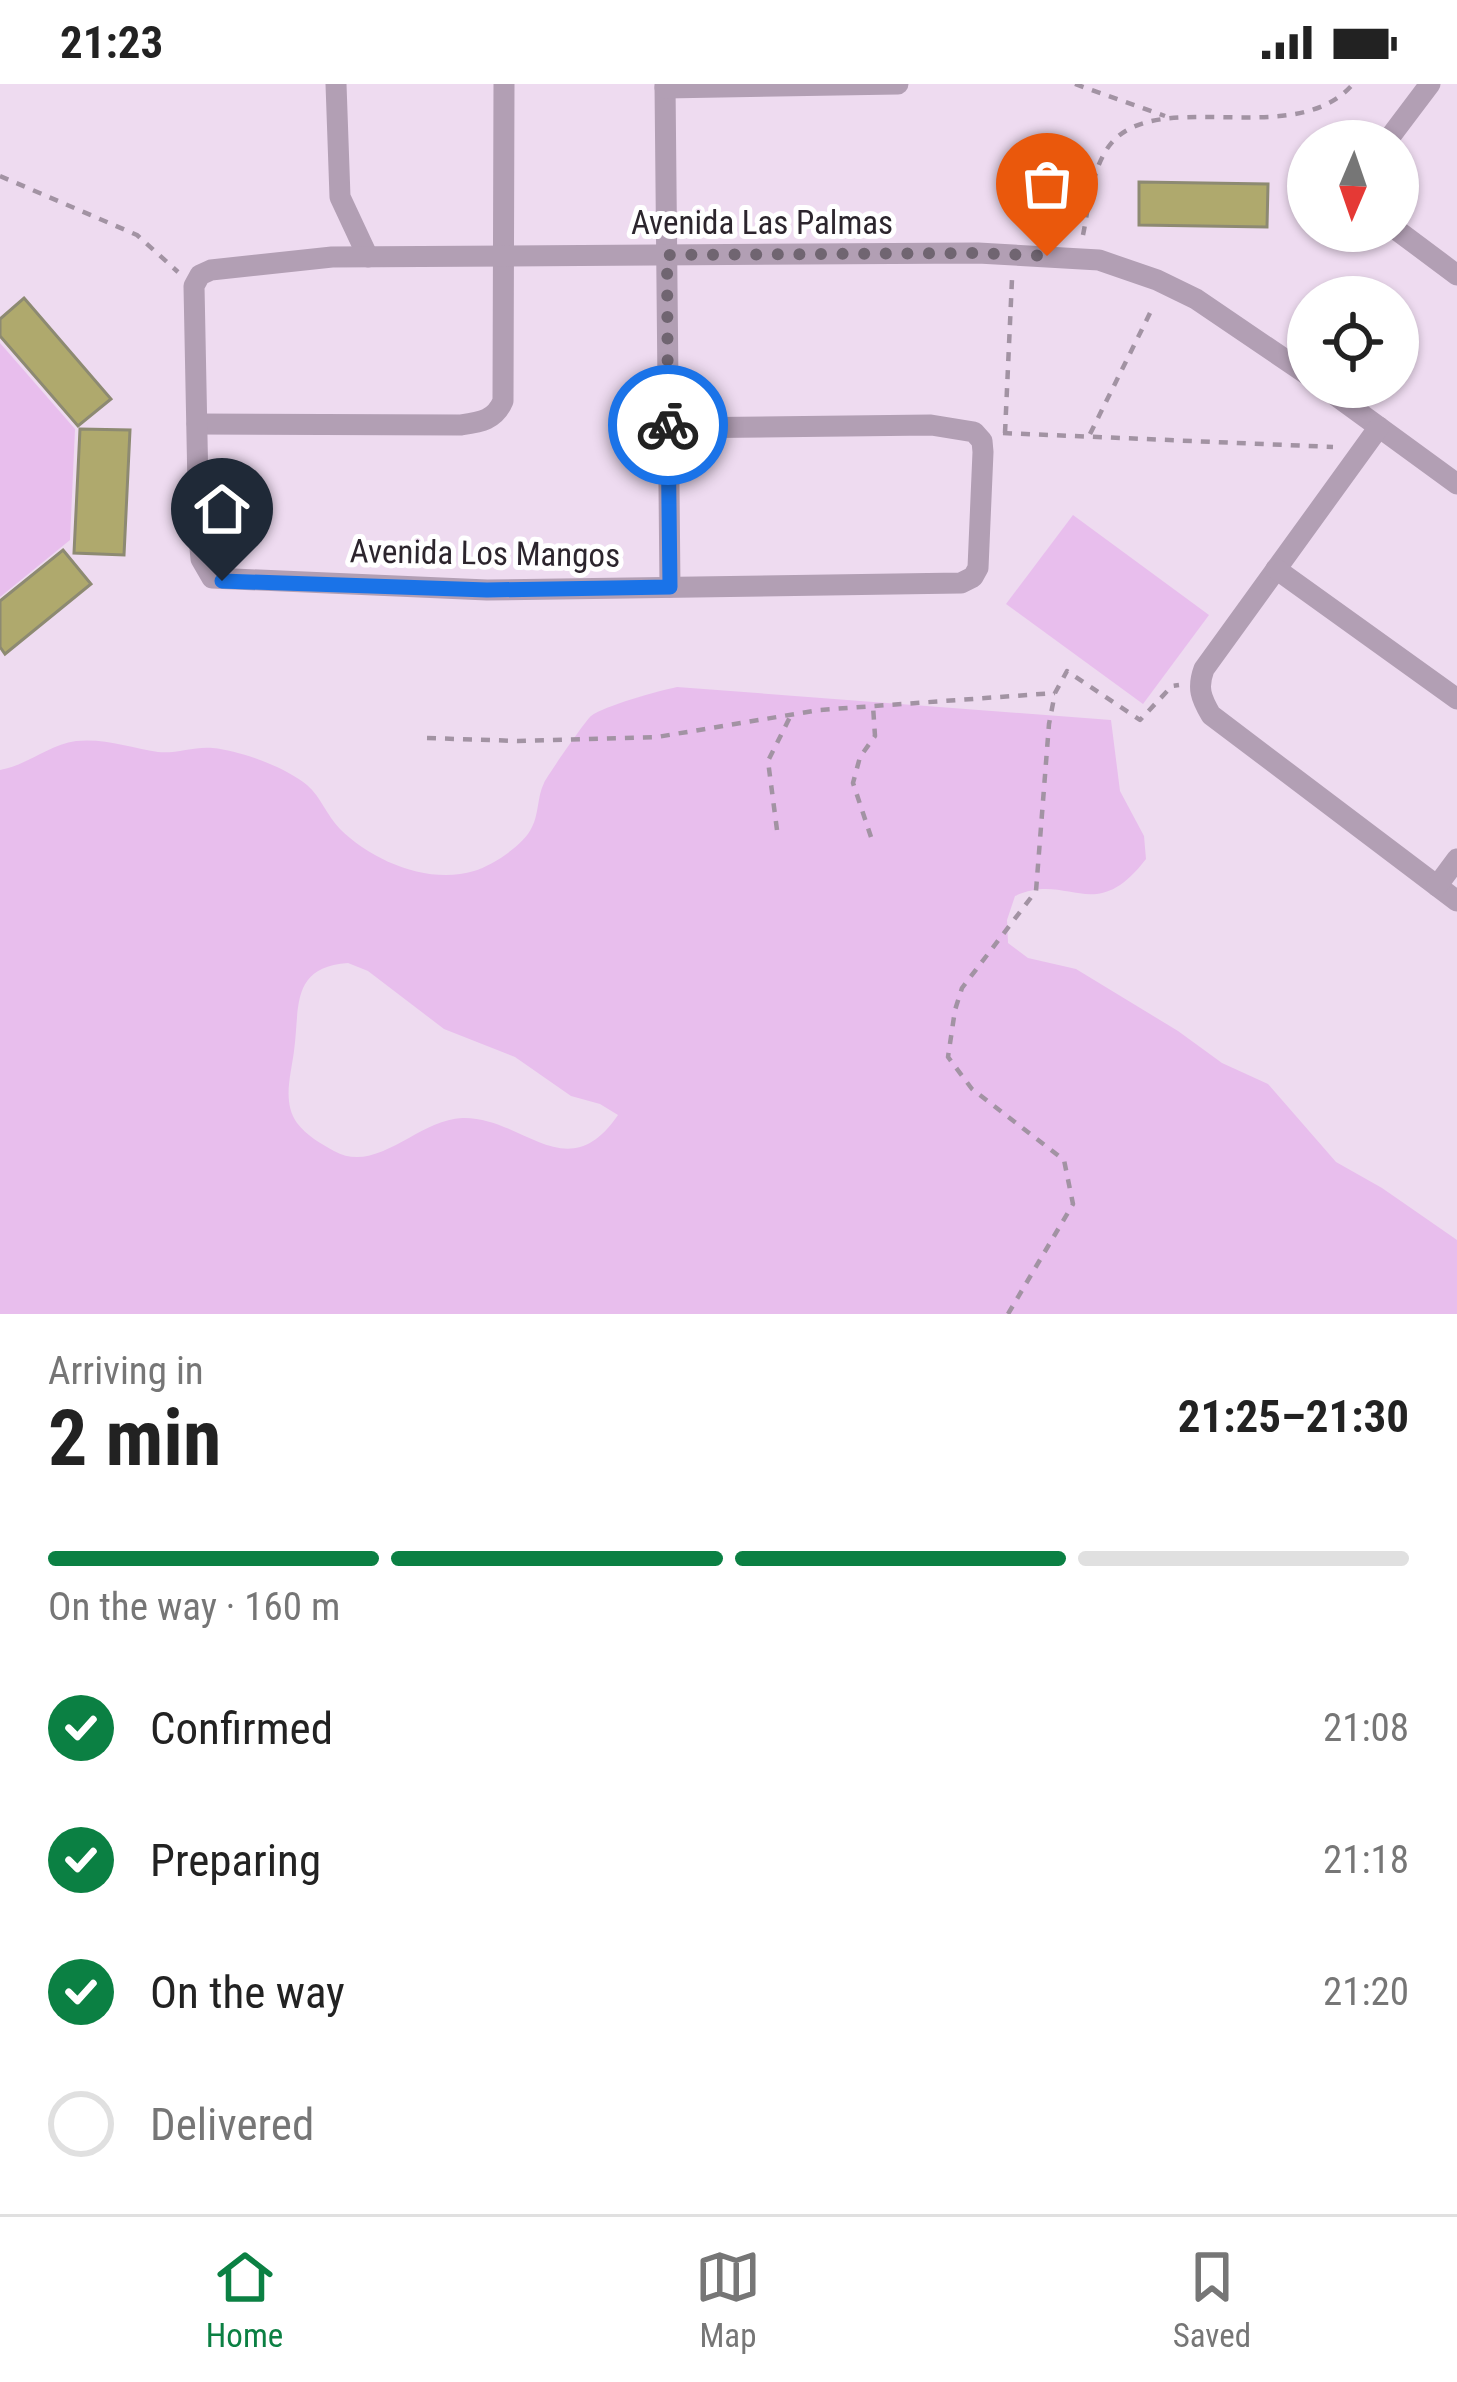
<!DOCTYPE html>
<meta charset="utf-8">
<style>
:root{--surface:#fff;--page:#f6f6f6;--text:#222;--muted:#767676;--line:#e0e0e0;--accent:#0b8043}
body{margin:0;font-family:"Roboto Condensed",sans-serif;background:var(--page);color:var(--text);height:100vh;display:flex;flex-direction:column;font-size:45px;white-space:nowrap}
*{box-sizing:border-box;margin:0}
p{font-size:39px;color:var(--muted)}
.icon{flex:none;width:66px;height:66px;fill:none;stroke:currentColor;stroke-width:2;stroke-linecap:round;stroke-linejoin:round}
.map{position:relative;height:1230px;overflow:hidden}
.panel{display:flex;flex-direction:column;background:var(--surface);flex:1}
.panel>*{flex:none}
.needle{width:78px;rotate:182deg}
.fabs{position:absolute;left:1287px;top:36px;display:grid;gap:24px}
.fabs a{display:grid;place-items:center;width:132px;height:132px;border-radius:50%;background:var(--surface);box-shadow:0 3px 9px #0004;font-size:60px}
.pin{position:absolute;display:grid;place-items:center;width:102px;height:102px;color:#fff;margin:-123px -51px;border-radius:50% 50% 50% 0;rotate:-45deg;box-shadow:0 0 12px #0007}
.pin .icon{rotate:45deg}
.courier{position:absolute;display:grid;place-items:center;width:120px;height:120px;margin:-60px;border:9px solid #1a73e8;border-radius:50%;background:#fff;color:#222;box-shadow:0 3px 15px #0007}
.head em{font-style:normal;font-weight:700}
.head div{display:flex;flex-direction:column-reverse}
.head{display:flex;align-items:center;justify-content:space-between;height:204px;padding:0 48px}
h1{font-size:78px;font-weight:700;line-height:90px}
.bar{display:grid;grid-template-columns:repeat(4,1fr);gap:18px 12px;align-content:center;height:144px;padding:0 48px}
.bar i{height:15px;border-radius:9px;background:var(--line)}
.bar .active{background:var(--accent)}
.bar p{grid-column:span 4}
ol{padding:0 48px;list-style:none}
li{display:flex;align-items:center;gap:36px;height:132px}
li p{margin-inline-start:auto}
li .icon{padding:12px;border-radius:50%;background:var(--accent);color:#fff;stroke-width:4}
li:last-child{color:var(--muted)}
li i{width:66px;height:66px;border:6px solid var(--line);border-radius:50%}
.status{display:flex;justify-content:space-between;align-items:center;height:84px;padding:0 60px;background:var(--surface);direction:ltr}
.status svg{height:33px;fill:currentColor}
.tab-bar{display:flex;justify-content:space-around;align-items:center;height:168px;border-top:3px solid var(--line);background:var(--surface);font-size:33px;color:var(--muted)}
.tab-bar a{display:grid;justify-items:center;gap:6px}
.tab-bar .active{color:var(--accent)}
.map>svg:first-child{display:block}
.green{fill:#e8beed;fill-rule:evenodd}
.building{fill:#afa96d;stroke:#8d8a72;stroke-width:3}
.lines{fill:none;stroke-linecap:round;stroke-linejoin:round}
.path{stroke:#a293a3;stroke-width:4.5;stroke-dasharray:9 9;stroke-linecap:butt}
.minor{stroke:#b29fb4;stroke-width:21}
.done{stroke:#706571;stroke-width:12;stroke-dasharray:0 21.6}
.route{stroke:#1a73e8;stroke-width:15}
.labels{text-anchor:middle;dominant-baseline:central;stroke-width:10;stroke-linejoin:round;paint-order:stroke}
.street-label{font-size:33px;fill:#2c252d;stroke:#fff}
</style>
<div class="status"><b>21:23</b><svg viewBox="0 0 49 12"><path d="M0 12V9h3v3zM5 12V6h3v6zM10 12V3h3v9zM15 12V0h3v12zM26 1h20v11H26zM47 4h2v5h-2z"/></svg></div>
<div class="map">
<svg width="1457" height="1230" viewBox="0 0 1457 1230">
<rect width="100%" height="100%" fill="#eedbf0"/>
<!-- green -->
<g class="green">
<polygon points="0,259 75,345 70,456 0,513"/>
<polygon points="1073,431 1209,531 1143,620 1006,520"/>
<path d="M 677,603 L 1111,636 L 1120,707 L 1144,752 L 1146,775 C 1094,843 1069,787 1015,812 L 1007,836 L 1008,859 L 1028,874 L 1076,885 L 1178,947 L 1222,979 L 1268,1000 L 1336,1078 L 1382,1104 L 1457,1156 L 1457,1230 L 0,1230 L 0,686 C 28,681 48,661 76,657 C 105,654 131,664 158,668 C 176,670 195,662 213,664 C 241,667 285,683 307,701 C 321,713 327,732 340,745 C 372,777 429,801 474,787 C 493,781 524,761 532,743 C 539,730 537,713 544,699 C 547,692 586,636 591,632 C 604,622 658,607 677,603 ZM 348,879 L 368,887 L 444,945 L 515,973 L 571,1012 L 600,1020 L 618,1031 C 567,1106 523,1032 462,1034 C 417,1036 377,1091 334,1067 C 321,1060 306,1051 297,1039 C 282,1018 291,991 294,967 C 300,924 290,883 348,879 Z"/>
</g>
<!-- building -->
<g class="building">
<polygon points="1139,98 1268,100 1267,143 1139,141"/>
<polygon points="24,214 111,315 78,342 0,252 0,235"/>
<polygon points="80,345 130,346 124,471 74,469"/>
<polygon points="63,466 91,500 5,570 0,563 0,517"/>
</g>
<g class="lines">
<!-- path -->
<g class="path">
<polyline points="1075,0 1165,32"/>
<polyline points="0,92 137,151 178,188"/>
<path d="M 1083,151 C 1089,122 1091,87 1109,62 C 1155,0 1295,68 1353,0"/>
<polyline points="1003,349 1333,363"/>
<polyline points="1005,349 1012,195"/>
<polyline points="1090,350 1154,221"/>
<polyline points="427,654 518,657 657,653 819,626 1055,609"/>
<polyline points="777,746 768,677 791,631"/>
<polyline points="871,753 853,699 860,673 875,652 873,622"/>
<polyline points="1008,1230 1073,1120 1064,1076 972,1005 948,973 955,926 962,904 1036,807 1049,640 1055,609 1067,587 1140,636 1172,602 1179,601"/>
</g>
<!-- minor -->
<g class="minor">
<polyline points="336,0 340,113 368,173"/>
<polyline points="665,0 670,503"/>
<polyline points="665,4 898,0"/>
<polyline points="1387,57 1430,0"/>
<polyline points="1398,147 1457,191"/>
<polyline points="1324,303 1457,400"/>
<path d="M 197,340 L 461,341 C 481,338 495,336 503,317 L 504,0"/>
<path d="M 1379,343 L 1204,585 C 1197,604 1201,614 1211,631 L 1457,817"/>
<polyline points="668,344 931,341 974,348 982,357 983,368 978,484 973,493 961,499 487,506 212,494 201,475 199,453 194,202 200,191 211,186 332,173 978,169 1099,176 1157,196 1196,215 1308,291"/>
<polyline points="1276,485 1457,615"/>
<polyline points="1437,802 1457,775"/>
</g>
</g>
<g class="lines">
<!-- done -->
<polyline class="done" points="668,341 667,171 978,169 1047,172"/>
<!-- route -->
<polyline class="route" points="222,497 487,506 670,503 668,341"/>
</g>
<g class="labels">
<!-- street labels -->
<g class="street-label">
<text x="762" y="138">Avenida Las Palmas</text>
<text transform="translate(485 469) rotate(1)">Avenida Los Mangos</text>
</g>
</g>
</svg>
<div class="fabs">
<a><svg class="needle" viewBox="-14 -14 28 28"><path d="M0-13l5 13h-10z" fill="#e53935"/><path d="M0 13l5-13h-10z" fill="#767676"/></svg></a>
<a><svg class="icon" aria-label="locate" viewBox="0 0 24 24"><circle cx="12" cy="12" r="6"/><path d="M12 2v4M12 18v4M2 12h4M18 12h4"/></svg></a>
</div>
<div class="pin" style="left:1047px;top:172px;background:#ea580c"><svg class="icon" aria-label="bag" viewBox="0 0 24 24"><path d="M5 8h14l-1 12H6zM9 8a3 3 0 0 1 6 0"/></svg></div>
<div class="pin" style="left:222px;top:497px;background:#1f2937"><svg class="icon" aria-label="home" viewBox="0 0 24 24"><path d="M3 11l9-7 9 7M6 9v11h12V9"/></svg></div>
<div class="courier" style="left:668px;top:341px"><svg class="icon" aria-label="bike" viewBox="0 0 24 24"><circle cx="6" cy="16" r="4"/><circle cx="18" cy="16" r="4"/><path d="M6 16l4-8h5l3 8M10 8l3 8H6M13 5h3"/></svg></div>
</div>
<section class="panel">
<div class="head"><div><h1>2 min</h1><p>Arriving in</p></div><em>21:25–21:30</em></div>
<div class="bar"><i class="active"></i><i class="active"></i><i class="active"></i><i></i><p>On the way · 160 m</p></div>
<ol>
<li><svg class="icon" aria-label="check" viewBox="0 0 24 24"><path d="M5 12l5 5 9-10"/></svg>Confirmed<p>21:08</p></li>
<li><svg class="icon" aria-label="check" viewBox="0 0 24 24"><path d="M5 12l5 5 9-10"/></svg>Preparing<p>21:18</p></li>
<li><svg class="icon" aria-label="check" viewBox="0 0 24 24"><path d="M5 12l5 5 9-10"/></svg>On the way<p>21:20</p></li>
<li><i></i>Delivered</li>
</ol>
</section>
<nav class="tab-bar">
<a class="active"><svg class="icon" aria-label="home" viewBox="0 0 24 24"><path d="M3 11l9-7 9 7M6 9v11h12V9"/></svg>Home</a>
<a><svg class="icon" aria-label="map" viewBox="0 0 24 24"><path d="M3 6l6-2 6 2 6-2v14l-6 2-6-2-6 2zM9 4v14M15 6v14"/></svg>Map</a>
<a><svg class="icon" aria-label="saved" viewBox="0 0 24 24"><path d="M7 4h10v16l-5-4-5 4z"/></svg>Saved</a>
</nav>
